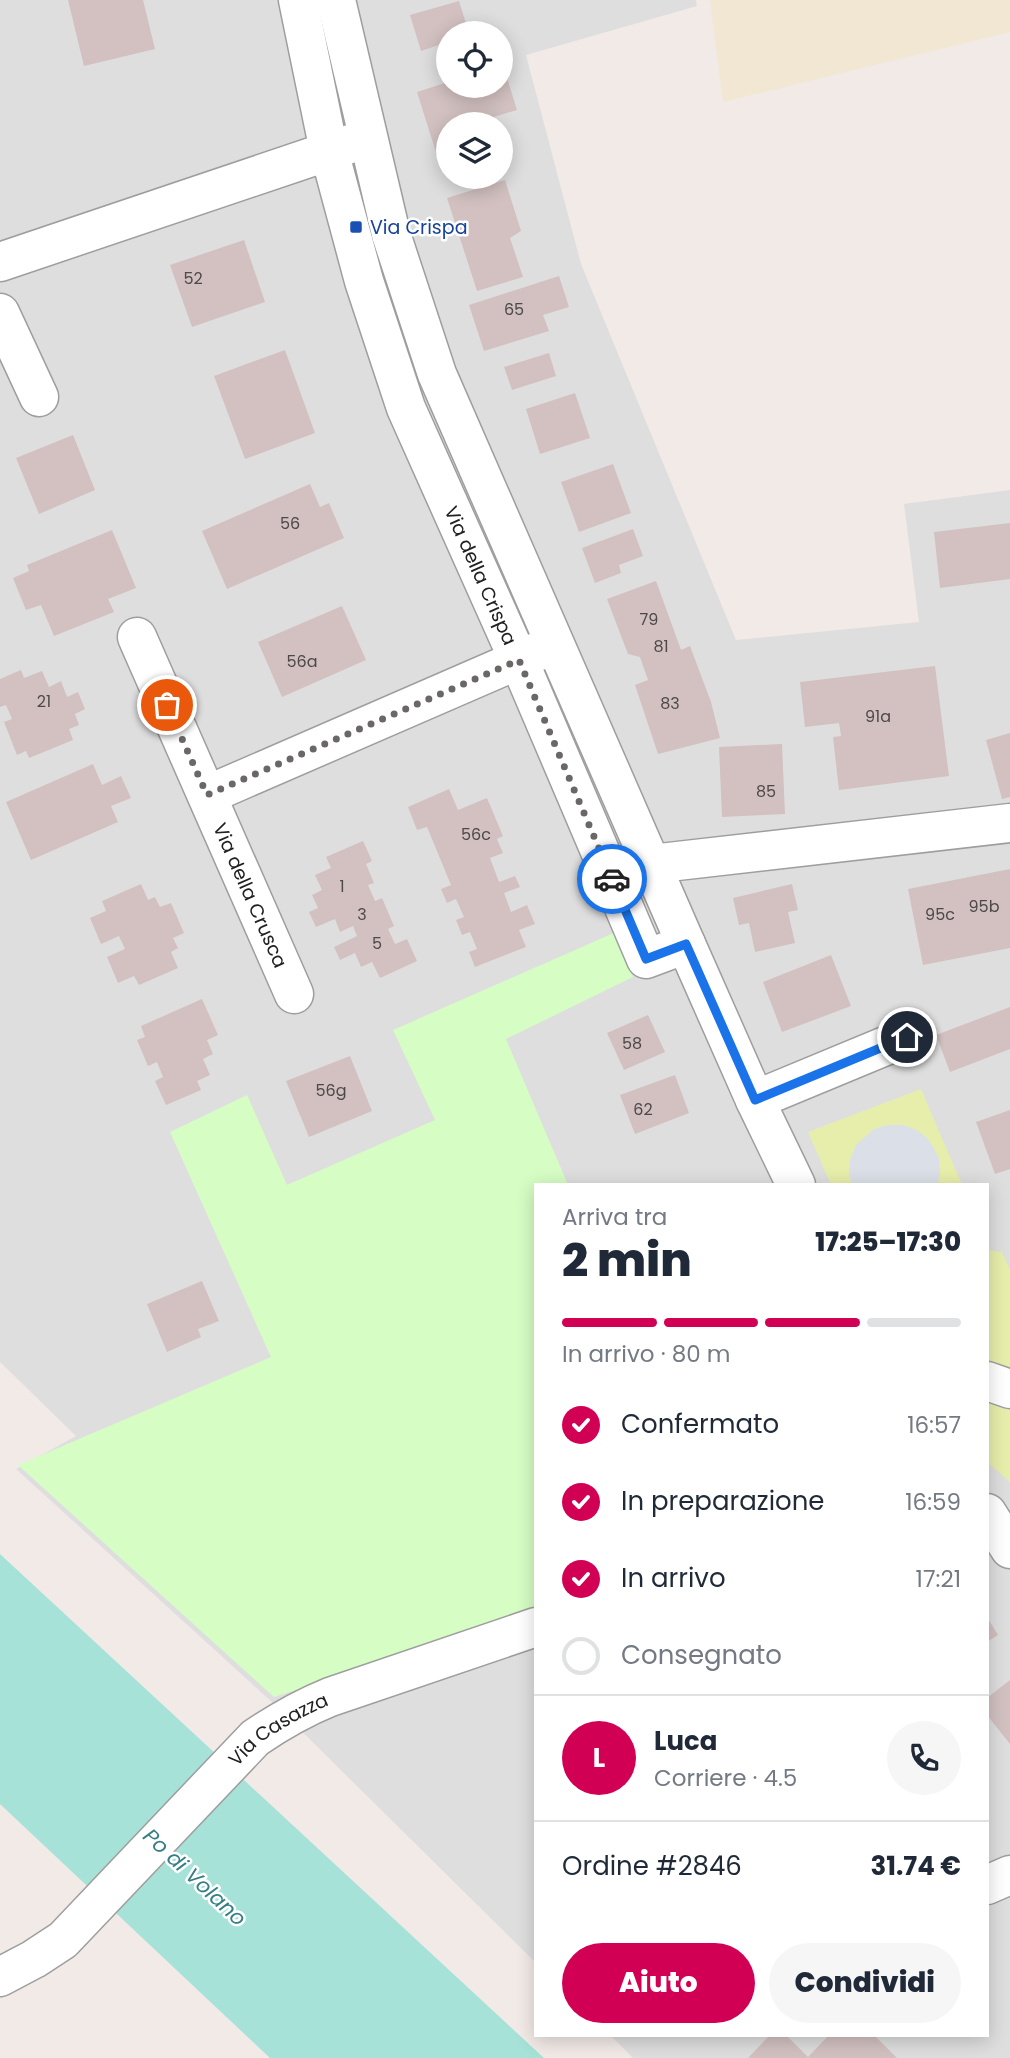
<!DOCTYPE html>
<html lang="it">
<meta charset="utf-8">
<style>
:root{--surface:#fff;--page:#f6f6f7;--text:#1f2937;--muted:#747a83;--line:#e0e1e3;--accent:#d20054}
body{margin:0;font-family:Poppins,sans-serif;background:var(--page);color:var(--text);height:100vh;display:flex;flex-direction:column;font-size:26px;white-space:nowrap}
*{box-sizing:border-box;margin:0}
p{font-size:23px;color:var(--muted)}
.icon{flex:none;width:38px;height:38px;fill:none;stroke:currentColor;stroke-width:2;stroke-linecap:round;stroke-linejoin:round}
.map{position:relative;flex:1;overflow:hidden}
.details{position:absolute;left:534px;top:1183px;width:455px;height:854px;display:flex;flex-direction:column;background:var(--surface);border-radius:0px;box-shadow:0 4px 18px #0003}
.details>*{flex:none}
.tools{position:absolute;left:436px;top:21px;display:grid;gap:14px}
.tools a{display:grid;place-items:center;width:77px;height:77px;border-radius:50%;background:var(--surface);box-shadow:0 4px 18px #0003;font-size:35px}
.pin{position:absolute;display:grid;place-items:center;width:60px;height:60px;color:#fff;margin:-30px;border:4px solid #fff;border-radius:50%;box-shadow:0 2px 7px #0007}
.courier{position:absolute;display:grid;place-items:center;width:70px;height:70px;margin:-35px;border:5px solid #1a73e8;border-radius:50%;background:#fff;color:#222;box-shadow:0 2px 9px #0007}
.head em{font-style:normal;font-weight:800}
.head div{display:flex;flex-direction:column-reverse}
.head{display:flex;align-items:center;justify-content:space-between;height:119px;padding:0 28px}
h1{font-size:46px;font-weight:800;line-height:52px}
.bar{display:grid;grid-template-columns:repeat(4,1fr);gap:10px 7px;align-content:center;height:84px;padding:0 28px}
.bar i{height:9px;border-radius:5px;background:var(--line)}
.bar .active{background:var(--accent)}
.bar p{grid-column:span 4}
.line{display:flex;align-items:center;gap:18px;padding:0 28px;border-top:2px solid var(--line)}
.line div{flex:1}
.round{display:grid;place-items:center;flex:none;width:74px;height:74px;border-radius:37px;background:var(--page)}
ol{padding:0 28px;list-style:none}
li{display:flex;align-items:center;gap:21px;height:77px}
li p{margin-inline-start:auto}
li .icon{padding:7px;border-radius:50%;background:var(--accent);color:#fff;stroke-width:4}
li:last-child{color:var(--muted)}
li i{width:38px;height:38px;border:4px solid var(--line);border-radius:50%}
.action{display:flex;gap:14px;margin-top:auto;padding:14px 28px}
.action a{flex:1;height:80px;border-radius:42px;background:var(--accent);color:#fff;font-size:28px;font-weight:800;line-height:80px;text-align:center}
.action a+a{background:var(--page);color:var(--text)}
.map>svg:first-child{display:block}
.residential{fill:#dfdedf;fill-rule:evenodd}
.farmland{fill:#f1e7d2}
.grass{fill:#e7eeab}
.park{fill:#d6fdc4}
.plaza{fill:#dbe0e8}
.water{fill:#a6e2d7}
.building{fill:#d2c1c0}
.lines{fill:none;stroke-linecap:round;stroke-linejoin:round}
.minor-casing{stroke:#9e9e9e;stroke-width:41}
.minor{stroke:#fff;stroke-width:38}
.done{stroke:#6a6766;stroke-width:7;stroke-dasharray:0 12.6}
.route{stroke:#1a73e8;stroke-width:9}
.transit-dot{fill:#1a4fb4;stroke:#fff;stroke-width:2.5}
.labels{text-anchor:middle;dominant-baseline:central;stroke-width:5;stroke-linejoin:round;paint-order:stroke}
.number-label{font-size:16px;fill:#4d4949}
.transit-label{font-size:19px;fill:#164399;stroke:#fff;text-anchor:start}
.street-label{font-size:19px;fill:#212121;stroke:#fff}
.water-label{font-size:21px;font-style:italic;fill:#367e86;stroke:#fff}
</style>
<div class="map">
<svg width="1010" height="2058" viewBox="0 0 1010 2058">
<rect width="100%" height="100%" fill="#f2eae7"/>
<!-- residential -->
<path class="residential" d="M 0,0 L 696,0 L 697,6 L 526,55 L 581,264 L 736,640 L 919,622 L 904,504 L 1010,490 L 1010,2058 L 633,2058 L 610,2035 L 987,2035 L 987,1185 L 536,1185 L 535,1962 L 274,1704 L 16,1469 L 76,1436 L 0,1362 ZM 448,33 L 500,33 L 500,86 L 448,86 ZM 448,124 L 500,124 L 500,177 L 448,177 Z"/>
<!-- farmland -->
<polygon class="farmland" points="710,0 1010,0 1010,32 723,102"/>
<!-- grass -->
<g class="grass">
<polygon points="921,1089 962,1185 831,1185 808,1132"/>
<polygon points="987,1250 1002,1252 1010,1270 1010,1482 987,1462"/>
</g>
<!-- park -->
<polygon class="park" points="616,932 633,977 506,1039 568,1185 536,1185 535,1613 274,1697 18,1465 271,1357 170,1132 247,1095 287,1185 435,1120 393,1030"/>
<!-- plaza -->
<polygon class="plaza" points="887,1125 903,1125 917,1130 929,1140 939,1158 940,1175 937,1185 852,1185 849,1174 850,1160 856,1145 874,1129"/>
<!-- water -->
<polygon class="water" points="0,1554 544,2058 270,2058 0,1804"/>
<!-- building -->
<g class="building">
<polygon points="68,0 143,0 155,49 84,66"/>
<polygon points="459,1 469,33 448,33 448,42 421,51 410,15"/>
<polygon points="503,65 517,110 484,120 486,124 448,124 448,159 439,162 417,92 448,82 448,86 500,86 500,66"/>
<polygon points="505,180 521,231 510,238 523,277 477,291 447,198"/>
<polygon points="244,240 265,302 192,327 170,265"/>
<polygon points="559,276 569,307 543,315 549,331 484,351 469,305"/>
<polygon points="285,350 315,433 245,459 214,376"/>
<polygon points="549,353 556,376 512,390 504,367"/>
<polygon points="575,393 590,438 540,454 526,409"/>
<polygon points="73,435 95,490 39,514 16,458"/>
<polygon points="613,464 631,513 579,532 561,482"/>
<polygon points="310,484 320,507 329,503 344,538 227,589 202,531"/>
<polygon points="1010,523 1010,579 940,588 934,532"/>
<polygon points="633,529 643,556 619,565 621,573 595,583 582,548"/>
<polygon points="112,530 136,588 108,599 114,612 54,636 41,605 26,610 13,578 29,571 27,565"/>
<polygon points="656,581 681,650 690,646 711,702 720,738 658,754 635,685 648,680 640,657 628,654 607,599"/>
<polygon points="342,606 366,660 282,697 258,642"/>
<polygon points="935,666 949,776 839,790 833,737 841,736 839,723 805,727 800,682"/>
<polygon points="21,670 24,678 42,671 49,687 61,681 67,697 78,692 85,709 75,714 79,725 69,729 73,740 29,758 26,751 17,755 4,722 12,719 6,705 0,707 0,679"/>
<polygon points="1010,733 1010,797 1002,799 986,740"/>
<polygon points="782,744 785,814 722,817 719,747"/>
<polygon points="93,764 102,785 121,776 131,798 111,806 118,822 31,860 6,802"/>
<polygon points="449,789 458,810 487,798 503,836 497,839 503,853 490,858 499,882 515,876 520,887 504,893 511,912 527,905 535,924 519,930 526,947 475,967 469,952 477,949 470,932 462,935 456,920 464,917 456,899 447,903 441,889 451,885 427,827 417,830 408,807"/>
<polygon points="363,841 372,861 366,864 374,883 368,885 375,901 382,898 394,926 388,929 395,944 407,939 417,961 380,978 372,962 361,967 355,953 340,960 334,947 357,936 353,926 340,932 335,919 316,927 309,912 318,908 312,895 322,890 315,875 331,868 326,857"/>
<polygon points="1010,869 1010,948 923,965 908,889"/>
<polygon points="141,884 148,900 155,897 160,907 171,903 184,933 173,938 178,948 171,952 178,968 139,985 134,976 118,983 107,957 125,949 119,936 101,944 90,918 106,911 102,901"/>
<polygon points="792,884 798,910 788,912 795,943 755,952 749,923 739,925 733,898"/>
<polygon points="831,955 851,1006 782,1032 763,982"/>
<polygon points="202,999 218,1035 207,1040 213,1054 203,1059 210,1075 197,1081 201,1090 166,1105 155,1081 163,1077 157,1062 148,1066 137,1040 145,1037 141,1026"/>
<polygon points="1010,1007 1010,1049 950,1072 936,1035"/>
<polygon points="648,1015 665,1052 624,1070 607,1033"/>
<polygon points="350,1056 372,1111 309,1137 286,1081"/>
<polygon points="675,1075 689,1113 635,1134 620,1095"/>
<polygon points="1010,1110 1010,1169 995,1174 976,1122"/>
<polygon points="202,1281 219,1321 198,1329 201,1337 167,1352 147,1304"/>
<polygon points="987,1617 998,1635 987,1642"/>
<polygon points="1010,1680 1010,1744 987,1715 987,1698"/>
<polygon points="770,2035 786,2035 808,2057 829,2035 874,2035 897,2058 748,2058"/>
</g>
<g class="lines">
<!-- minor casing -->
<g class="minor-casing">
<g id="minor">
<path id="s1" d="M 298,0 L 329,151 L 364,281 L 406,408 L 519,661 L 646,959 L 686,944"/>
<polyline points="336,0 391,234 437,374 686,944 755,1100 796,1185"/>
<polyline points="0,262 353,143"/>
<polyline points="0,313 39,397"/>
<path id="s2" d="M 137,637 L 294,994"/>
<polyline points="207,795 541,650"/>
<polyline points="628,874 651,864 1010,823"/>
<polyline points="755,1100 907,1037"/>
<polyline points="987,1381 1010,1389"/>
<polyline points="987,1513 1010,1549"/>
<polyline points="987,1885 1010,1875"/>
<path id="s3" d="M 0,1977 L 34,1959 L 63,1940 L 255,1738 C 280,1721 303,1708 330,1697 L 536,1627"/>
</g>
</g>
<!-- minor -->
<use href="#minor" class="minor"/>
</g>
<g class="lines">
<!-- done -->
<polyline class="done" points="167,705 207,795 519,660 612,879"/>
<!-- route -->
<polyline class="route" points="612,879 646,959 686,944 755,1100 907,1037"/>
</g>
<!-- markers -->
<rect class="transit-dot" x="349" y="220" width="14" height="14" rx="3.5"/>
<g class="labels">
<!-- number labels -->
<g class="number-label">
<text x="193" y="278">52</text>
<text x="514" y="309">65</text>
<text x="290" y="523">56</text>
<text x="649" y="619">79</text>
<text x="661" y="646">81</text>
<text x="302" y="661">56a</text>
<text x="44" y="701">21</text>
<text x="670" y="703">83</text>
<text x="878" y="716">91a</text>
<text x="766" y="791">85</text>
<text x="476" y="834">56c</text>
<text x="342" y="886">1</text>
<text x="984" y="906">95b</text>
<text x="362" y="914">3</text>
<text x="940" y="914">95c</text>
<text x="377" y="943">5</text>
<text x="632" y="1043">58</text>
<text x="331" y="1090">56g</text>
<text x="643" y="1109">62</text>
</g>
<!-- transit labels -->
<g class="transit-label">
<text x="370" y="227">Via Crispa</text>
</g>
<!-- street labels -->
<g class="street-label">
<text stroke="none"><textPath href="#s1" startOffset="606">Via della Crispa</textPath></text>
<text stroke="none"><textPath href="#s2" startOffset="282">Via della Crusca</textPath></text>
<text stroke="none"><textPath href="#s3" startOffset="376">Via Casazza</textPath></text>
</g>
<!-- water labels -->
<g class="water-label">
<text transform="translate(195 1877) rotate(43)">Po di Volano</text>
</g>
</g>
</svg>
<div class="tools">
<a><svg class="icon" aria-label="locate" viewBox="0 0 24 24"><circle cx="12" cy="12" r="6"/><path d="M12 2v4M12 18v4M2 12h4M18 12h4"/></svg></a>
<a><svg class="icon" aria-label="layers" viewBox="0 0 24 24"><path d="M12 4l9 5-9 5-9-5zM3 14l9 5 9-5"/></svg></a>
</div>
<div class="pin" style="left:167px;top:705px;background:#ea580c"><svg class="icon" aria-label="bag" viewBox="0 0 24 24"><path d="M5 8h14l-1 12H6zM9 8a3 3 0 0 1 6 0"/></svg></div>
<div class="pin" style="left:907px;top:1037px;background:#1f2937"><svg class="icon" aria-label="home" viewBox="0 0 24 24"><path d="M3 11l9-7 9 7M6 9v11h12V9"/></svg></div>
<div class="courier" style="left:612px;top:879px"><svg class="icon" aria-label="car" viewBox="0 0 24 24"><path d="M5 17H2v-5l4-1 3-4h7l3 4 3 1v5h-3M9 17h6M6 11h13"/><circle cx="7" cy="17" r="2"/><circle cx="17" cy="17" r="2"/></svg></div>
<section class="details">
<div class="head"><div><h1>2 min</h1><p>Arriva tra</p></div><em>17:25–17:30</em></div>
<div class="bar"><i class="active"></i><i class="active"></i><i class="active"></i><i></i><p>In arrivo · 80 m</p></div>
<ol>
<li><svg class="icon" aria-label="check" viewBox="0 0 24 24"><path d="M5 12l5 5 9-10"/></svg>Confermato<p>16:57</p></li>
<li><svg class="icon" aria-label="check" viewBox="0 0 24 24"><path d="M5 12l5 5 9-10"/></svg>In preparazione<p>16:59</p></li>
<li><svg class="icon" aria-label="check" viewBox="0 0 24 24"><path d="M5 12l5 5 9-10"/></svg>In arrivo<p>17:21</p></li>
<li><i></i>Consegnato</li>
</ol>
<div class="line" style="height:126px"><b class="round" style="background:var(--accent);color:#fff">L</b><div><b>Luca</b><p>Corriere · 4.5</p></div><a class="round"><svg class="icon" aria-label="phone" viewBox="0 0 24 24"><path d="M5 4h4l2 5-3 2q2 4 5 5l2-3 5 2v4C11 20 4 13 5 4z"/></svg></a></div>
<div class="line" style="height:91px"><div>Ordine #2846</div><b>31.74 €</b></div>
<div class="action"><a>Aiuto</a><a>Condividi</a></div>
</section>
</div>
